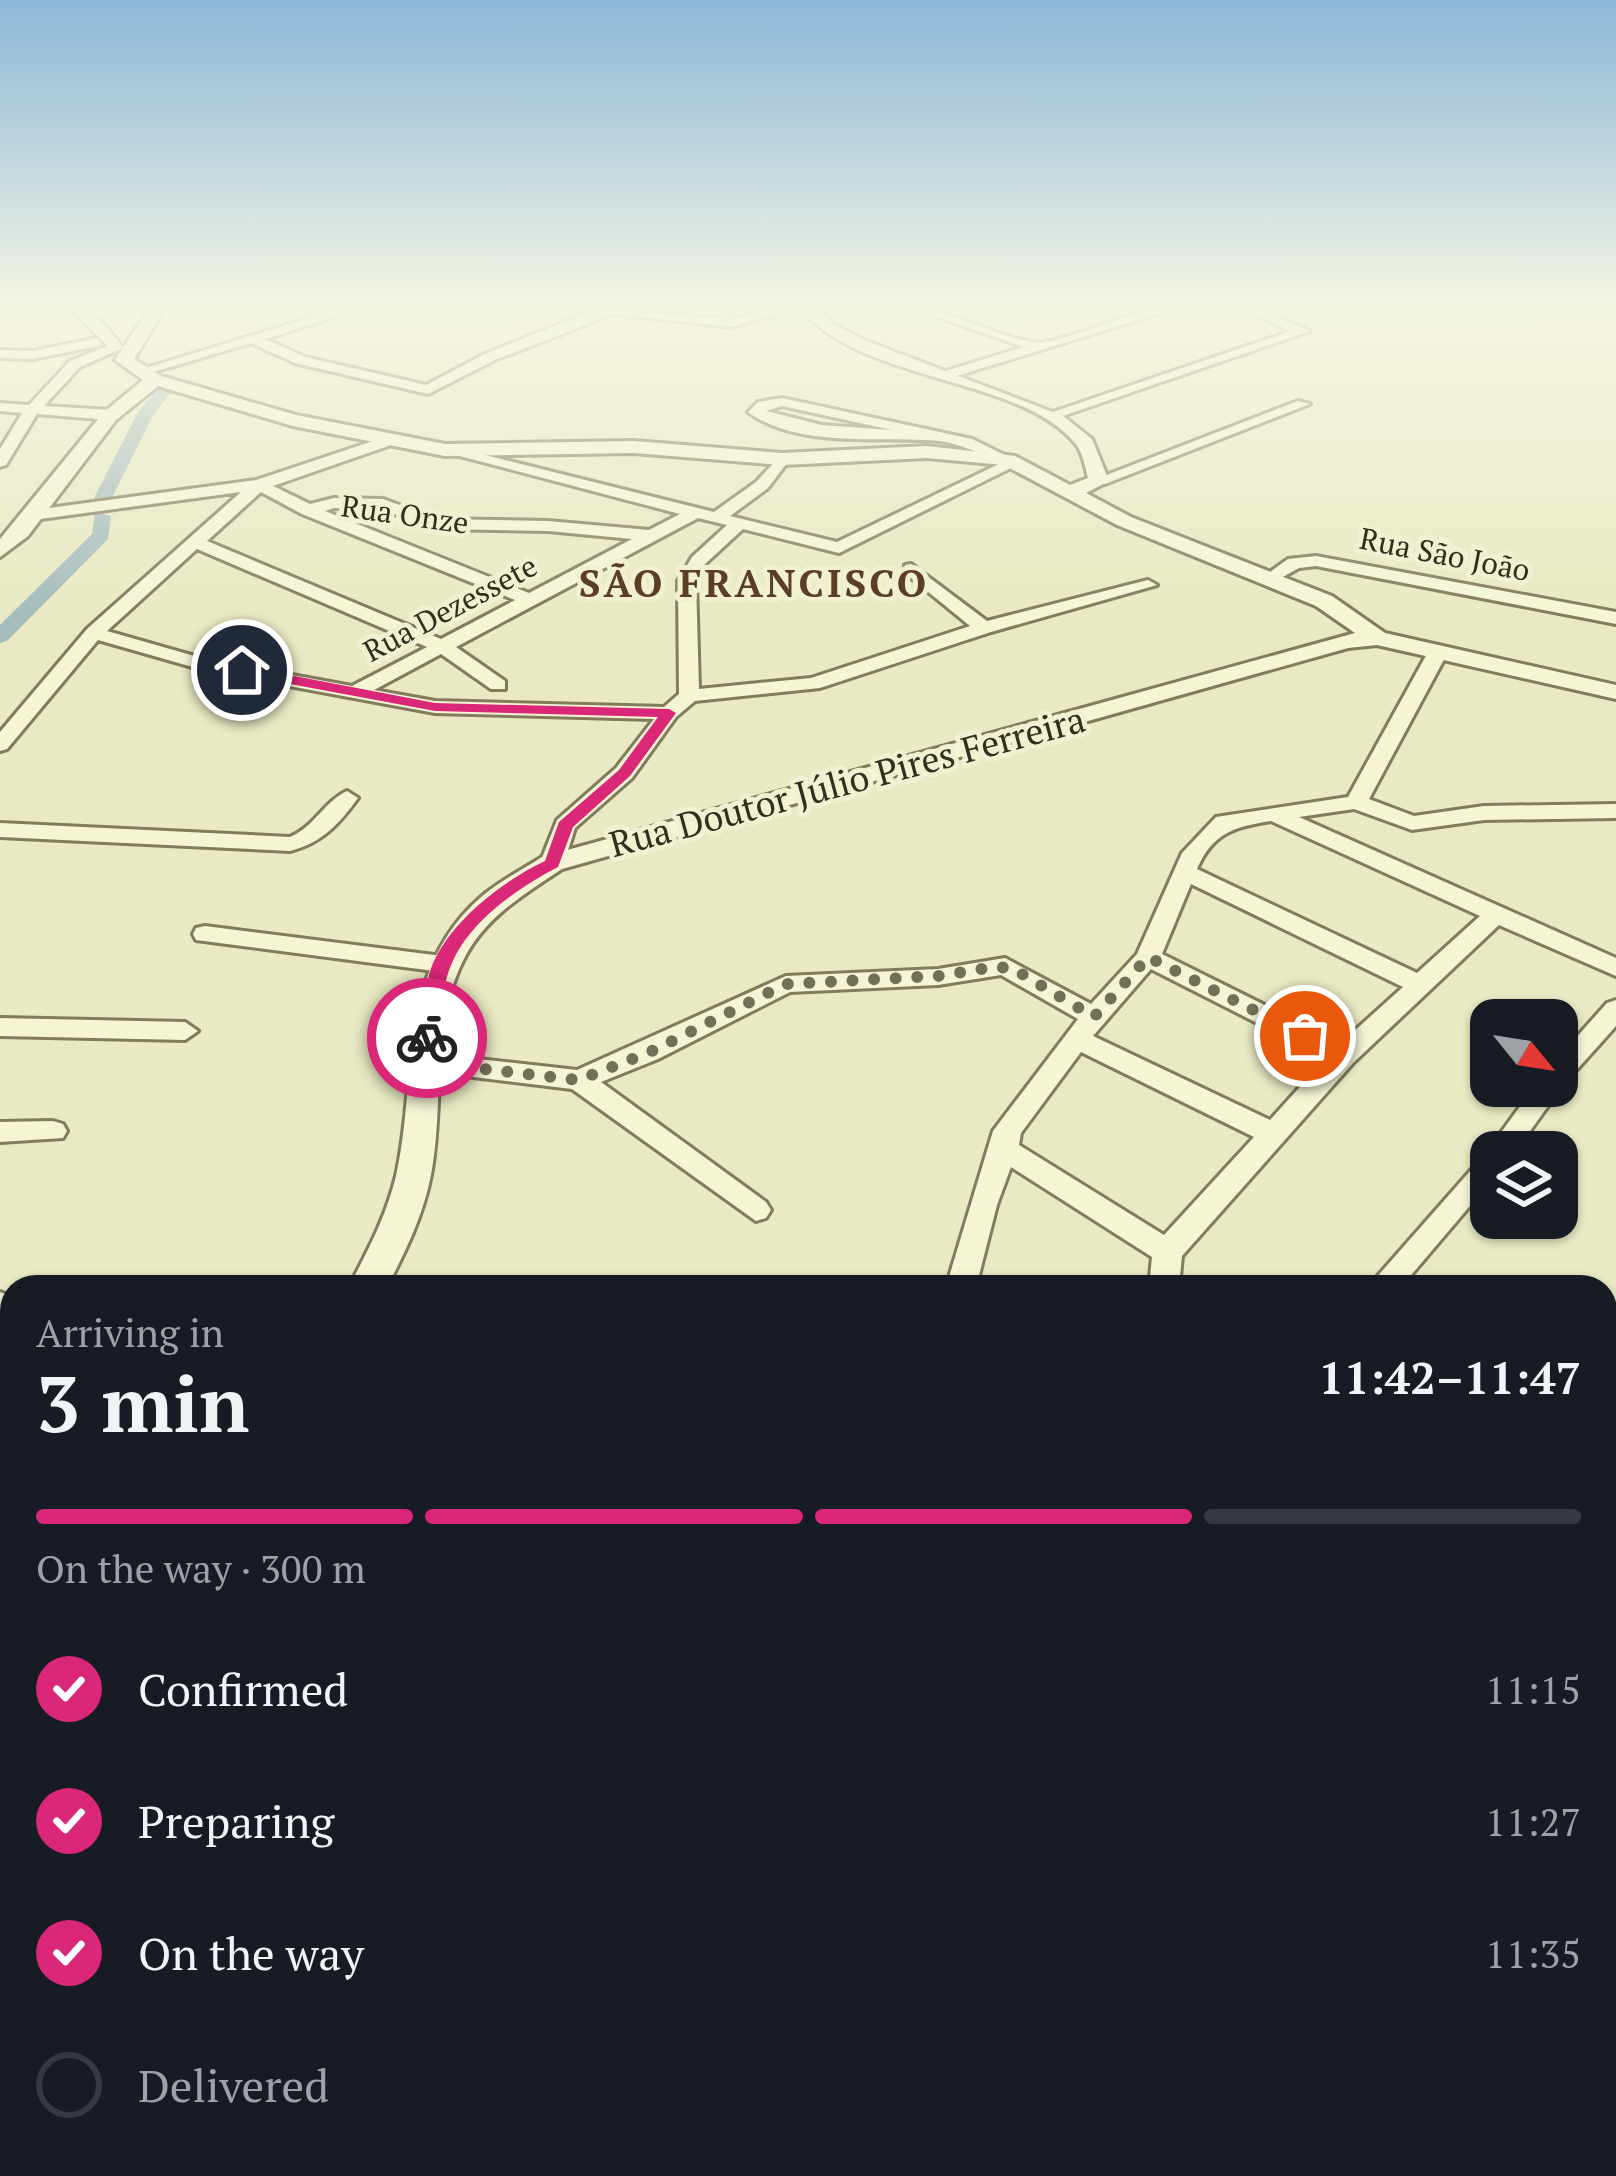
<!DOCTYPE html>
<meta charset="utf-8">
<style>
:root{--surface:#171b24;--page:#20242c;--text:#f1f3f6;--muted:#9ea1a6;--line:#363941;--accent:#db2777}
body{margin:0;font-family:"PT Serif",serif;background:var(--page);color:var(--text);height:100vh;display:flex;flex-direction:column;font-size:45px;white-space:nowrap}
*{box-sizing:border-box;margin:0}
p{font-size:39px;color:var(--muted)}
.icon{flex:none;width:66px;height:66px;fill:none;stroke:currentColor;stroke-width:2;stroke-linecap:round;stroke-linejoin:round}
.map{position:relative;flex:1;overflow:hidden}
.panel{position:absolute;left:0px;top:1275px;width:1617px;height:903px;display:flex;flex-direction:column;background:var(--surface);border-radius:36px 36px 0 0;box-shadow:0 3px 9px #0004}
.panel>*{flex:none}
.needle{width:78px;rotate:120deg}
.fabs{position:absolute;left:1470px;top:999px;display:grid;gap:24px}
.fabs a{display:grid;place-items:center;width:108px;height:108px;border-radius:24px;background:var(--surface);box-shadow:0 3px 9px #0004;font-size:60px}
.pin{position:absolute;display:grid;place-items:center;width:102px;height:102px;color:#fff;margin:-51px;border:6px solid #fff;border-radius:50%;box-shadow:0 3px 12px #0007}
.courier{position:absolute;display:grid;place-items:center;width:120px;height:120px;margin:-60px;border:9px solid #db2777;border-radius:50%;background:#fff;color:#222;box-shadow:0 3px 15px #0007}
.head em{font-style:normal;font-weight:700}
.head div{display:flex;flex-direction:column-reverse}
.head{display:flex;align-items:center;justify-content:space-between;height:204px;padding:0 36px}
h1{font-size:78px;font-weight:700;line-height:90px}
.bar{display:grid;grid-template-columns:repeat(4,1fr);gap:18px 12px;align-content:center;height:144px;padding:0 36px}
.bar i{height:15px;border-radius:9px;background:var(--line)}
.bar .on{background:var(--accent)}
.bar p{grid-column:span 4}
ol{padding:0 36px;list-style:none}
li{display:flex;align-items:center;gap:36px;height:132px}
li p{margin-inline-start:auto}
li .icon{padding:12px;border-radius:50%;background:var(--accent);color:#fff;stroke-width:4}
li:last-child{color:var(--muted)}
li i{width:66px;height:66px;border:6px solid var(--line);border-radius:50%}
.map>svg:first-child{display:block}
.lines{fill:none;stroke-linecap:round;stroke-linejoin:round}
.canal{fill:#a5bcbd;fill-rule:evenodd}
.minor-casing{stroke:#827b5c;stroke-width:6}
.tertiary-casing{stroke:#827b5c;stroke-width:6}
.minor{fill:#f5f5d6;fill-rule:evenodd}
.tertiary{fill:#f5f5d6;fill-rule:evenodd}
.route{fill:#db2777}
.done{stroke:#737058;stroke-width:12;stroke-dasharray:0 21.6}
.labels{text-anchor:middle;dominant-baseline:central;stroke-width:10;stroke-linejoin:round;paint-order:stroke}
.far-street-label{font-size:30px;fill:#332f1e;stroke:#f1f1d2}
.street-label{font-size:36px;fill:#332f1e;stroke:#f1f1d2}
.far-district-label{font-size:39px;font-weight:bold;letter-spacing:3px;fill:#5b3f22;stroke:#f1f1d2}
</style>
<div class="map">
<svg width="1616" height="2176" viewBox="0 0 1616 2176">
<rect width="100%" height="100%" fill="#e9e9c3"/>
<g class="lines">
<!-- canal -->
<g class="canal">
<polygon points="161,383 175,386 152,417 112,498 96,502 94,498 136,416"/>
<polygon points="95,512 111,516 108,539 7,641 0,643 0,625 92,534"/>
</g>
<!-- minor casing -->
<g class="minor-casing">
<g id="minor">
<path d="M 70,309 C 96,309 108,329 123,348 L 80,367 L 44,406 L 111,410 L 119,415 L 111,420 L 37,414 L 6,465 L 0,467 L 0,449 L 22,413 L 0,411 L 0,403 L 29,405 L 70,361 L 108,346 Z"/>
<polygon points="339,309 360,309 265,339 305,357 426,385 485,354 596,309 731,319 772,309 795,309 731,327 613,314 495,360 428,394 295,363 251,343 143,375 136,371"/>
<path d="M 914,309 C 954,309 1013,346 1044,342 C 1088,335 1128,309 1174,309 L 947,379 L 940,375 L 942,372 L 1024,347 Z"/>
<polygon points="1243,309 1261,309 1310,331 1054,419 1041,416 1291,331"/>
<polygon points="97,338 102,345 33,359 0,358 0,350 33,351"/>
<path d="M 782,398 L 972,439 L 1021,463 L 839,553 L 743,529 L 705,564 L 696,581 L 699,689 L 811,678 L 970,626 L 905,573 L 905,565 L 911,564 L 987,621 L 1148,580 L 1157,585 L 991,632 L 820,688 L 695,701 L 676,717 L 632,778 L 575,828 L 564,863 L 552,870 L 540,863 L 557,820 L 616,768 L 654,719 L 435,713 L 203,670 L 98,640 L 7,749 L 0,751 L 0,732 L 87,629 L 241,492 L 33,520 L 25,515 L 27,511 L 256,480 L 385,437 L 393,442 L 391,445 L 273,486 L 310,504 L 334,498 L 383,499 L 437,519 L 548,521 L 649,530 L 680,514 L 437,450 L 445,445 L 714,512 L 756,482 L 782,454 L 790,459 L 768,488 L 730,516 L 837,542 L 1001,463 C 981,454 961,444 940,441 C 880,436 799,449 748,412 L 758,402 ZM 782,406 L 892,430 L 822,425 L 766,411 ZM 261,492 L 302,514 L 515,600 L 441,639 L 207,541 ZM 334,508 L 381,509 L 435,529 L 548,531 L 632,539 L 529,593 L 325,511 ZM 698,518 L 727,525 L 692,557 L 678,581 L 679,694 L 664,707 L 435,701 L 374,690 L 441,654 L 491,689 L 505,689 L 505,681 L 456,647 ZM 197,549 L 427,647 L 352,686 L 205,659 L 107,631 Z"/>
<polygon points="1298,401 1310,404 1105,484 1091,481"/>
<polygon points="1316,556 1616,612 1616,624 1316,566 1299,568 1268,585 1259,580 1288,559"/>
<path d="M 1438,646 L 1448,652 L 1369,799 L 1414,816 L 1484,806 L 1616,804 L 1616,818 L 1484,820 L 1412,830 L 1354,809 L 1299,817 L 1616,958 L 1616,976 L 1499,925 L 1353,1063 L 1182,1256 L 1179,1287 L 1149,1287 L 1152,1257 L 1011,1167 L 997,1205 L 976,1287 L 946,1287 L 993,1131 L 1078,1019 L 1001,975 L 938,985 L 790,992 L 658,1059 L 601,1082 L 766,1202 L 771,1210 L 766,1218 L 756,1221 L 572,1089 L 424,1071 L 411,1062 L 424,1053 L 577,1070 L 786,976 L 938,969 L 1005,958 L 1091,1004 L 1137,954 L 1182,853 L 1216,817 L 1348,797 L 1428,652 ZM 1271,821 L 1480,916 L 1417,973 L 1197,869 C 1213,832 1235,827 1271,821 ZM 1191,884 L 1403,987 L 1341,1043 L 1162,954 ZM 1151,969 L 1326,1058 L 1270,1120 L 1093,1036 ZM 1081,1052 L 1254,1137 L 1164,1235 L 1019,1145 L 1021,1133 Z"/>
<path d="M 347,791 L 358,798 C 339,824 322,843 290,851 L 0,837 L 0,823 L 290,837 C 314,827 325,801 347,791 Z"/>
<polygon points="205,926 442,956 454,964 442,972 196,940 193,934 196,928"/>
<polygon points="1616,1000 1616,1026 1563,1085 1515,1152 1491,1152 1491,1181 1401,1287 1368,1287 1486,1153 1535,1086 1557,1086 1557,1059 1607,1003"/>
<polygon points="0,1018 185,1022 198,1031 185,1040 0,1036"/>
<polygon points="53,1121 63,1124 67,1131 63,1138 0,1142 0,1122"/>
<polygon points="0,1292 12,1297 12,1325 0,1320"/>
<polygon points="1616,1317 1616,1355 1605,1359 1605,1321"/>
<polygon points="1605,1535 1616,1540 1616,1578 1605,1573"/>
<polygon points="1616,1667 1616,1705 1605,1710 1605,1672"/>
<polygon points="1616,1926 1616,1968 1605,1971 1605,1929"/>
<polygon points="394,2166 440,2166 441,2176 395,2176"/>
<polygon points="848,2166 894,2166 890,2176 844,2176"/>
<polygon points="1530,2166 1587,2166 1591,2176 1534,2176"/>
</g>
</g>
<!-- tertiary casing -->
<g class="tertiary-casing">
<g id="tertiary">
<path d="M 149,309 L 165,309 L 134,359 L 161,376 L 296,415 L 445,444 L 634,441 L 782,453 L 927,446 L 1015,456 L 1070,485 L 1088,478 C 1085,467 1083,452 1075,443 C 1017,375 865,384 801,309 L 818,309 L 833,324 L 864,340 L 1063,416 L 1092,439 L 1109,481 L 1086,493 L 1131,517 L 1332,596 L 1385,633 L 1616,685 L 1616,699 L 1377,645 L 1348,648 L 562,869 C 526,893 487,916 466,955 C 429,1022 445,1103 431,1175 C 423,1216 406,1250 387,1287 L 349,1287 C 368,1250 386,1217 396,1176 C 418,1079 396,972 480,898 C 498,882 522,870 542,857 L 1355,633 L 1316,606 L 1117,525 L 1004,465 L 927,458 L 782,465 L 634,453 L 445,456 L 293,426 L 158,386 L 116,420 L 28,536 L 0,557 L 0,539 L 103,413 L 143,380 L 115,360 Z"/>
<polygon points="12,1583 12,1633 0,1638 0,1588"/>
</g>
</g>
<!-- minor -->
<use href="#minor" class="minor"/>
<!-- tertiary -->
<use href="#tertiary" class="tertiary"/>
</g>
<!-- sky -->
<linearGradient id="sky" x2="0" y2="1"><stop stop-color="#8db7d7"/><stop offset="0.5" stop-color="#f5f5e4"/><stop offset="1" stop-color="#f5f5e4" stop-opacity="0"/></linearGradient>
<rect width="1616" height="614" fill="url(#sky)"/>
<!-- route -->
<path class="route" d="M 242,666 L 435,703 L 669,709 L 676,713 L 630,776 L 573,827 L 558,867 C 519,887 470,921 452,963 C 442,984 441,1015 436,1038 L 427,1045 L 417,1038 C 422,1015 424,985 433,963 C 453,919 503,881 545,861 L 559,822 L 619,770 L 658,717 L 435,711 L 237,674 Z"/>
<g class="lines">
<!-- done -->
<polyline class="done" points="427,1038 424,1062 579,1080 650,1052 786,984 938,976 994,967 1012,968 1094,1017 1148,957 1305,1036"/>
</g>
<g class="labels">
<!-- far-street labels -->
<g class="far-street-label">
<text transform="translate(405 514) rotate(8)">Rua Onze</text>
<text transform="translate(1445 554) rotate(11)">Rua São João</text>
<text transform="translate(450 608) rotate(-28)">Rua Dezessete</text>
</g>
<!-- street labels -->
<g class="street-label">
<text transform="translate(847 781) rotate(-15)">Rua Doutor Júlio Pires Ferreira</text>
</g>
<!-- far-district labels -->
<g class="far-district-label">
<text x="754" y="582">SÃO FRANCISCO</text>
</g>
</g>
</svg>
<div class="fabs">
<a><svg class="needle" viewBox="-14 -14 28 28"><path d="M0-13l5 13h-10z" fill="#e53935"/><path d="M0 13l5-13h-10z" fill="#9ea1a6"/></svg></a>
<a><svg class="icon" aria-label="layers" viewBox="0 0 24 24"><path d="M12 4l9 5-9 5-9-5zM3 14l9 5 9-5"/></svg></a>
</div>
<div class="pin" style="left:1305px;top:1036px;background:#ea580c"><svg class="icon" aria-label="bag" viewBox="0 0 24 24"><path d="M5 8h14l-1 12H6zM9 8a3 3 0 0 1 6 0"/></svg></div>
<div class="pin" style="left:242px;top:670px;background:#1f2937"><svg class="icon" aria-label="home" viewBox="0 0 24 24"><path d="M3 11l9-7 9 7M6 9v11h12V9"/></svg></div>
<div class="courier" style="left:427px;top:1038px"><svg class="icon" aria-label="bike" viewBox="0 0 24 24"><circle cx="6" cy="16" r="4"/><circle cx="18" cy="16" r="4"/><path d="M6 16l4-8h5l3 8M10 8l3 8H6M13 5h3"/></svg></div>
<section class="panel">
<div class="head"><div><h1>3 min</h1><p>Arriving in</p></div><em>11:42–11:47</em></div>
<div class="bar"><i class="on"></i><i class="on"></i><i class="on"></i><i></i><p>On the way · 300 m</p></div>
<ol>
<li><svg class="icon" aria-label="check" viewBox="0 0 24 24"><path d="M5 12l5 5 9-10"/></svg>Confirmed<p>11:15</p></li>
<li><svg class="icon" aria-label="check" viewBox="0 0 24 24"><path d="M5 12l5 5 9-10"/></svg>Preparing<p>11:27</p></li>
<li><svg class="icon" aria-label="check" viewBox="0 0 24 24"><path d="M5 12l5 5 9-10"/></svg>On the way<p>11:35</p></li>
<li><i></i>Delivered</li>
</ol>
</section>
</div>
